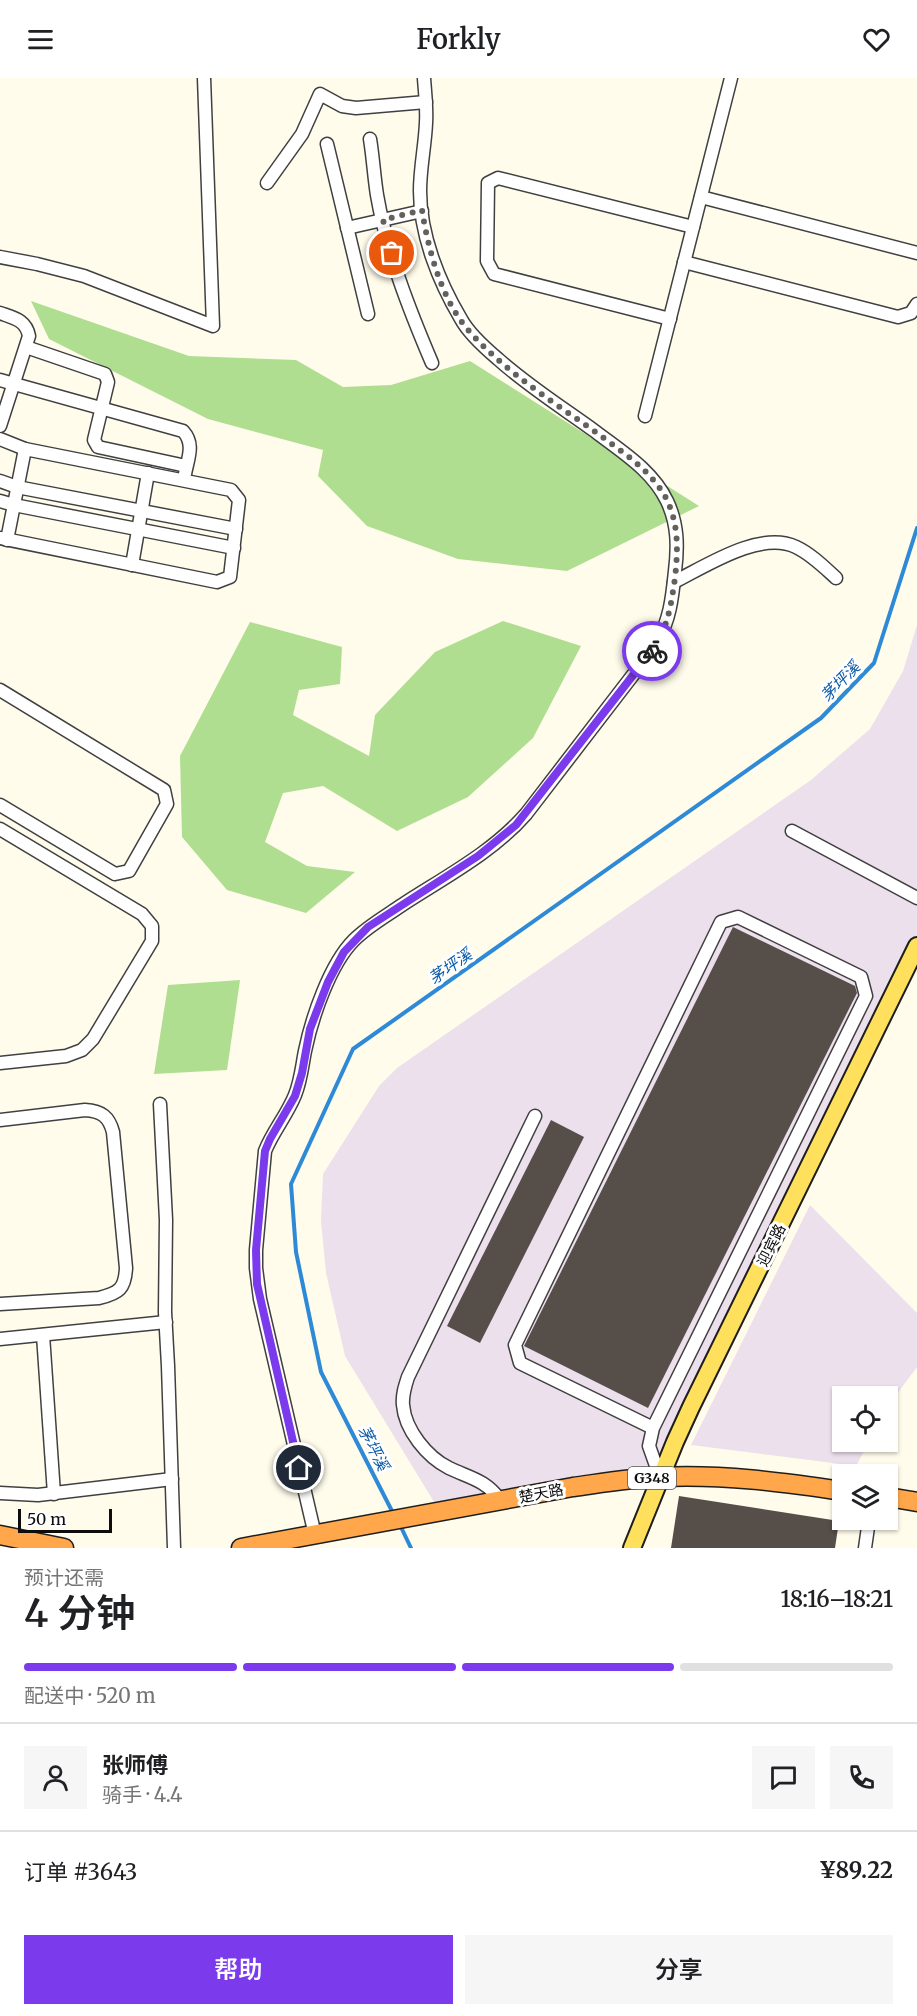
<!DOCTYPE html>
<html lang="zh">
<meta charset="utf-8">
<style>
:root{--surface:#fff;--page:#f6f6f6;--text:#202124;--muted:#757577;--line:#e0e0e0;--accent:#7c3aed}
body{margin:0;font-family:Merriweather,"Noto Sans SC",serif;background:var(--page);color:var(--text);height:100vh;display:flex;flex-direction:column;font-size:22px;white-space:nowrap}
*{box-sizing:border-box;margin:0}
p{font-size:20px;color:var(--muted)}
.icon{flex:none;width:33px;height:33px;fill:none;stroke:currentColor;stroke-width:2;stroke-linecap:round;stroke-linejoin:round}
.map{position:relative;height:1470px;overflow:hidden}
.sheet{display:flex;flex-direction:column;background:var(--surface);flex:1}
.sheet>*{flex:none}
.controls{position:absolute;left:832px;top:1308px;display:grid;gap:12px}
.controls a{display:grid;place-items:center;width:66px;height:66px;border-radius:0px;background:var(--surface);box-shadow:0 2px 4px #0004;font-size:30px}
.scale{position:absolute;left:18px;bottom:15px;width:94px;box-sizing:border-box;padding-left:6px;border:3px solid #0d0d0d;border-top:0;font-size:16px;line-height:21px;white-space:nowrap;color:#0d0d0d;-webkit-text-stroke:4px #fff;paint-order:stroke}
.pin{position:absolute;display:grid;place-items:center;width:51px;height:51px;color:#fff;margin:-26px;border:3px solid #fff;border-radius:50%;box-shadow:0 2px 6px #0007}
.courier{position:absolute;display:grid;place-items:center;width:60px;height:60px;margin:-30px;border:4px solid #7c3aed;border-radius:50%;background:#fff;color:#222;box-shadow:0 2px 8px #0007}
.head em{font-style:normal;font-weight:600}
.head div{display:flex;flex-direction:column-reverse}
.head{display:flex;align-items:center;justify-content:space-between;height:102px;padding:0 24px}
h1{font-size:39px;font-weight:600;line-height:45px}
.bar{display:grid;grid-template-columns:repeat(4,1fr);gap:9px 6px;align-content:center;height:72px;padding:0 24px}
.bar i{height:8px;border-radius:4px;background:var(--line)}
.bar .on{background:var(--accent)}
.bar p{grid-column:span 4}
.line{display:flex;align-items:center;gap:15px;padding:0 24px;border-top:2px solid var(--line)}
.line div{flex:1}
.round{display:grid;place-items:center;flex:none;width:63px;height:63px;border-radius:0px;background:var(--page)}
.button{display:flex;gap:12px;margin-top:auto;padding:12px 24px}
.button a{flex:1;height:69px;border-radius:0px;background:var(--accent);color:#fff;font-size:24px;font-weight:600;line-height:69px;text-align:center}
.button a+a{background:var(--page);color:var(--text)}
header{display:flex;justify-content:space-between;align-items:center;height:78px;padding:0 24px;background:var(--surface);font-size:27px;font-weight:600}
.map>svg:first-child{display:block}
.industrial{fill:#ece0ec}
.forest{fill:#b0de91}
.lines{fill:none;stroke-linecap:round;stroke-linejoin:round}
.stream{stroke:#2e8ad7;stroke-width:4}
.building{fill:#564e48}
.minor-casing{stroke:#404040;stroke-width:15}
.major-casing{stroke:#1e1e1e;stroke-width:20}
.highway-casing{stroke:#1e1e1e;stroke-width:21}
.minor{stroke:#fff;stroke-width:12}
.major{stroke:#ffe05c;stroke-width:16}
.highway{stroke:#ffa74a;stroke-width:18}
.done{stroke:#62615b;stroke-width:6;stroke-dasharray:0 10.8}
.route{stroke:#7c3aed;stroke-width:8}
.labels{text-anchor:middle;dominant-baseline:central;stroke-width:6;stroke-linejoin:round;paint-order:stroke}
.shield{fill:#fff;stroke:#565656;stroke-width:1.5}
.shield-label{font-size:14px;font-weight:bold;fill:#0d0d0d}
.street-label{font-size:15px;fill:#0d0d0d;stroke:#fff}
.water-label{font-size:16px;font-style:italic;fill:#0d5ba8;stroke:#fff}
</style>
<header><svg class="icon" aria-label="menu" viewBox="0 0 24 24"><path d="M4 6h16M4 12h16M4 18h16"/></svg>Forkly<svg class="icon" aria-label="heart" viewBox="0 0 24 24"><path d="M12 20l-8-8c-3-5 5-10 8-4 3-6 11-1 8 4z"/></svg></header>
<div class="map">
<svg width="917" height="1470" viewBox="0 0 917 1470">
<rect width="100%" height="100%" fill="#fffcec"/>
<!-- industrial -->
<g class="industrial">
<polygon points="917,547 917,864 654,1392 434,1424 345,1278 326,1195 321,1143 323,1096 379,1008 397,990 811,702 870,651 903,593"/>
<polygon points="810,1127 917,1235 917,1289 888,1328 888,1318 843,1318 843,1364 869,1364 856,1388 691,1367"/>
</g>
<!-- forest -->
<g class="forest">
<polygon points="31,223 189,278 296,282 343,309 391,307 470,283 699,428 567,493 458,481 367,448 318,398 323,372 208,341 49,261"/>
<polygon points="503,543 581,568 533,660 468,719 397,753 323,708 283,715 265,764 307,788 355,794 306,835 227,812 182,759 180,678 250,544 342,569 340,606 299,612 293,637 369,678 375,637 435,574"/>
<polygon points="240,902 227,992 154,996 168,907"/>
</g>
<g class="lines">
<!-- stream -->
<g class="stream">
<polyline points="393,1435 321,1294 296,1174 291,1106 353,971 821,640 874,585 917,450"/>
<polyline points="400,1447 411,1470"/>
</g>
</g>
<!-- building -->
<g class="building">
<polygon points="733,849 855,908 857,915 648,1330 524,1268"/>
<polygon points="551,1042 584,1059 480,1265 447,1248"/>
<polygon points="679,1418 839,1443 835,1470 671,1470"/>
</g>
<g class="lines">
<!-- minor casing -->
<g class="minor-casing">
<g id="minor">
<path d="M 370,61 C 373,79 374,98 377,117 C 387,175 409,231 432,285"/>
<polyline points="327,66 368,236"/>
<polyline points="267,105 302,56 320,16 342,28 356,30 426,24"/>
<polyline points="701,119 917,175"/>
<polyline points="347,150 422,133"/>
<polyline points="0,179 37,186 84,198 213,248 204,0"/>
<polyline points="684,184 898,239 911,235 917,226"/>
<path d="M 0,235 C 14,240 26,242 29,258 L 0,348"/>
<polyline points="670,241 494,196 487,183 488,105 498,100 693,149"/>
<polyline points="26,269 105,296 108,304 94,362 98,369 186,388"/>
<path d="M 0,302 L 183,353 C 195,366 188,380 185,396"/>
<polyline points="645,338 731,0"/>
<polyline points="0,361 25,371 231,412 239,422 230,499 217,504 0,460"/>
<polyline points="0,403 17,409 236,451"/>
<polyline points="0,423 14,427 234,470"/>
<polyline points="7,462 25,371"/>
<polyline points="132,487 148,395"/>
<path d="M 674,504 C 706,488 760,452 796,469 C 811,476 824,489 836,500"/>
<polyline points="0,612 164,712 167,726 129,793 115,796 0,727"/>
<polyline points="0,751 142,836 152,848 152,863 93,961 82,972 66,978 0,985"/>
<polyline points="792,753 917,820"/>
<polyline points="160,1026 166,1142 165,1234 168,1288 174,1470"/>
<path d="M 0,1042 L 85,1032 C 102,1033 109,1039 113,1054 L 126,1190 C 125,1211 119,1215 99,1220 L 0,1226"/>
<polyline points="43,1257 54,1416"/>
<polyline points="0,1261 166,1244"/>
<polyline points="653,1350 520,1285 515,1267 721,844 738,839 861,899 866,918 653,1350 649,1368 660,1399"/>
<polyline points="0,1415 38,1417 172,1401"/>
<path d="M 500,1422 C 486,1402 470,1400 449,1390 C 427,1379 405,1352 403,1327 C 402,1317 405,1308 408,1299 L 535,1038"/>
<path d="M 315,1457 L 260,1221 L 256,1190 L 256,1172 L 265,1073 C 273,1053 287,1037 295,1017 C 301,1002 302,988 305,973 C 312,939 330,886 354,862 C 368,848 386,838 402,827 C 445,799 493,774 526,736 L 656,567 C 670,541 672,522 675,493 C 678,469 678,446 667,423 C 652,392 622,374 596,354 C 563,330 528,308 498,281 C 485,270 469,256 461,241 C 439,204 420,157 420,113 C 420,90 425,68 426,45 C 427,30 425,15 424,0"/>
<polyline points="865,1470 869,1442"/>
</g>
</g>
<!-- major casing -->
<g class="major-casing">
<polyline id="major" points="632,1470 675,1364 691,1329 917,868"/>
</g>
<!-- highway casing -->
<g class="highway-casing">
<g id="highway">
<polyline points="888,1419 917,1424"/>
<polyline points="0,1457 64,1470"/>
<path d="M 241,1470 L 573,1409 C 602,1405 631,1400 660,1399 C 722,1396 782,1404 843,1413"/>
</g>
</g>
<!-- minor -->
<use href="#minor" class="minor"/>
<!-- major -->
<use href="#major" class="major"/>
<!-- highway -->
<use href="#highway" class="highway"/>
</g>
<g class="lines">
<!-- done -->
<path class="done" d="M 392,175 L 383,142 L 422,132 C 428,170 440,216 464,247 C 501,292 554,324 601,358 C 625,376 651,393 666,420 C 679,446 678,472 675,500 C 671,527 668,550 652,573"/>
<!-- route -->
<polyline class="route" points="299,1390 257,1206 256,1172 265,1073 270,1061 295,1018 302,995 310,951 328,904 344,874 368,849 478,778 516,747 652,573"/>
</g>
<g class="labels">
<!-- shield labels -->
<rect class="shield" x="628" y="1389" width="48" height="22" rx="4.5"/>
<g class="shield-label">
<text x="652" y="1400">G348</text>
</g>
<!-- street labels -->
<g class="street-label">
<text transform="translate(771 1167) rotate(-64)">迎宾路</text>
<text transform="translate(541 1415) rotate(-11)">楚天路</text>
</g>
<!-- water labels -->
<g class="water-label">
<text transform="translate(840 603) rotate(-46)">茅坪溪</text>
<text transform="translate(450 888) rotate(-35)">茅坪溪</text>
<text transform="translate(374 1370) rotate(63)">茅坪溪</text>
</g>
</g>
</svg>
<div class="controls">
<a><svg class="icon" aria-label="locate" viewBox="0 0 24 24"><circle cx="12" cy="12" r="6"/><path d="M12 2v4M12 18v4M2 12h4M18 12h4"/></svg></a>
<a><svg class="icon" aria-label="layers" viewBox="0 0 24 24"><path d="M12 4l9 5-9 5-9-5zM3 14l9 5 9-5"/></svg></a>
</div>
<div class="scale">50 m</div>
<div class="pin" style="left:392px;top:175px;background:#ea580c"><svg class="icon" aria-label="bag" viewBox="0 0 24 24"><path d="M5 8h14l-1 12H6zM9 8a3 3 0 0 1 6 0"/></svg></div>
<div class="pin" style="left:299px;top:1390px;background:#1f2937"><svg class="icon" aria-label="home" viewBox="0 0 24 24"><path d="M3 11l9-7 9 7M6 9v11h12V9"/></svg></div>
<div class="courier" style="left:652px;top:573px"><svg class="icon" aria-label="bike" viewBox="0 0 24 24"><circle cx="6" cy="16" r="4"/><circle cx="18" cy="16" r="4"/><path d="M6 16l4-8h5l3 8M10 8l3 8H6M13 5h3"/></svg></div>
</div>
<section class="sheet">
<div class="head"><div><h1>4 分钟</h1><p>预计还需</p></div><em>18:16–18:21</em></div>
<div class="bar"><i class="on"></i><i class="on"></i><i class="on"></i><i></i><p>配送中 · 520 m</p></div>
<div class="line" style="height:108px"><a class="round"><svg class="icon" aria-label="person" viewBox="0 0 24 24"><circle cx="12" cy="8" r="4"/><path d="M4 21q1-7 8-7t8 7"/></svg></a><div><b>张师傅</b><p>骑手 · 4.4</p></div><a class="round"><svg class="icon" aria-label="chat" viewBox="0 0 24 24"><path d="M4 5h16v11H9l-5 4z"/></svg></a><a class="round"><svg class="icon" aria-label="phone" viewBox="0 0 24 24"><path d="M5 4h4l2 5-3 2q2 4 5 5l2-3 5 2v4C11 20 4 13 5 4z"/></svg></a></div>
<div class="line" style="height:78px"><div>订单 #3643</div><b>¥89.22</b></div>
<div class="button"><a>帮助</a><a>分享</a></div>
</section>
